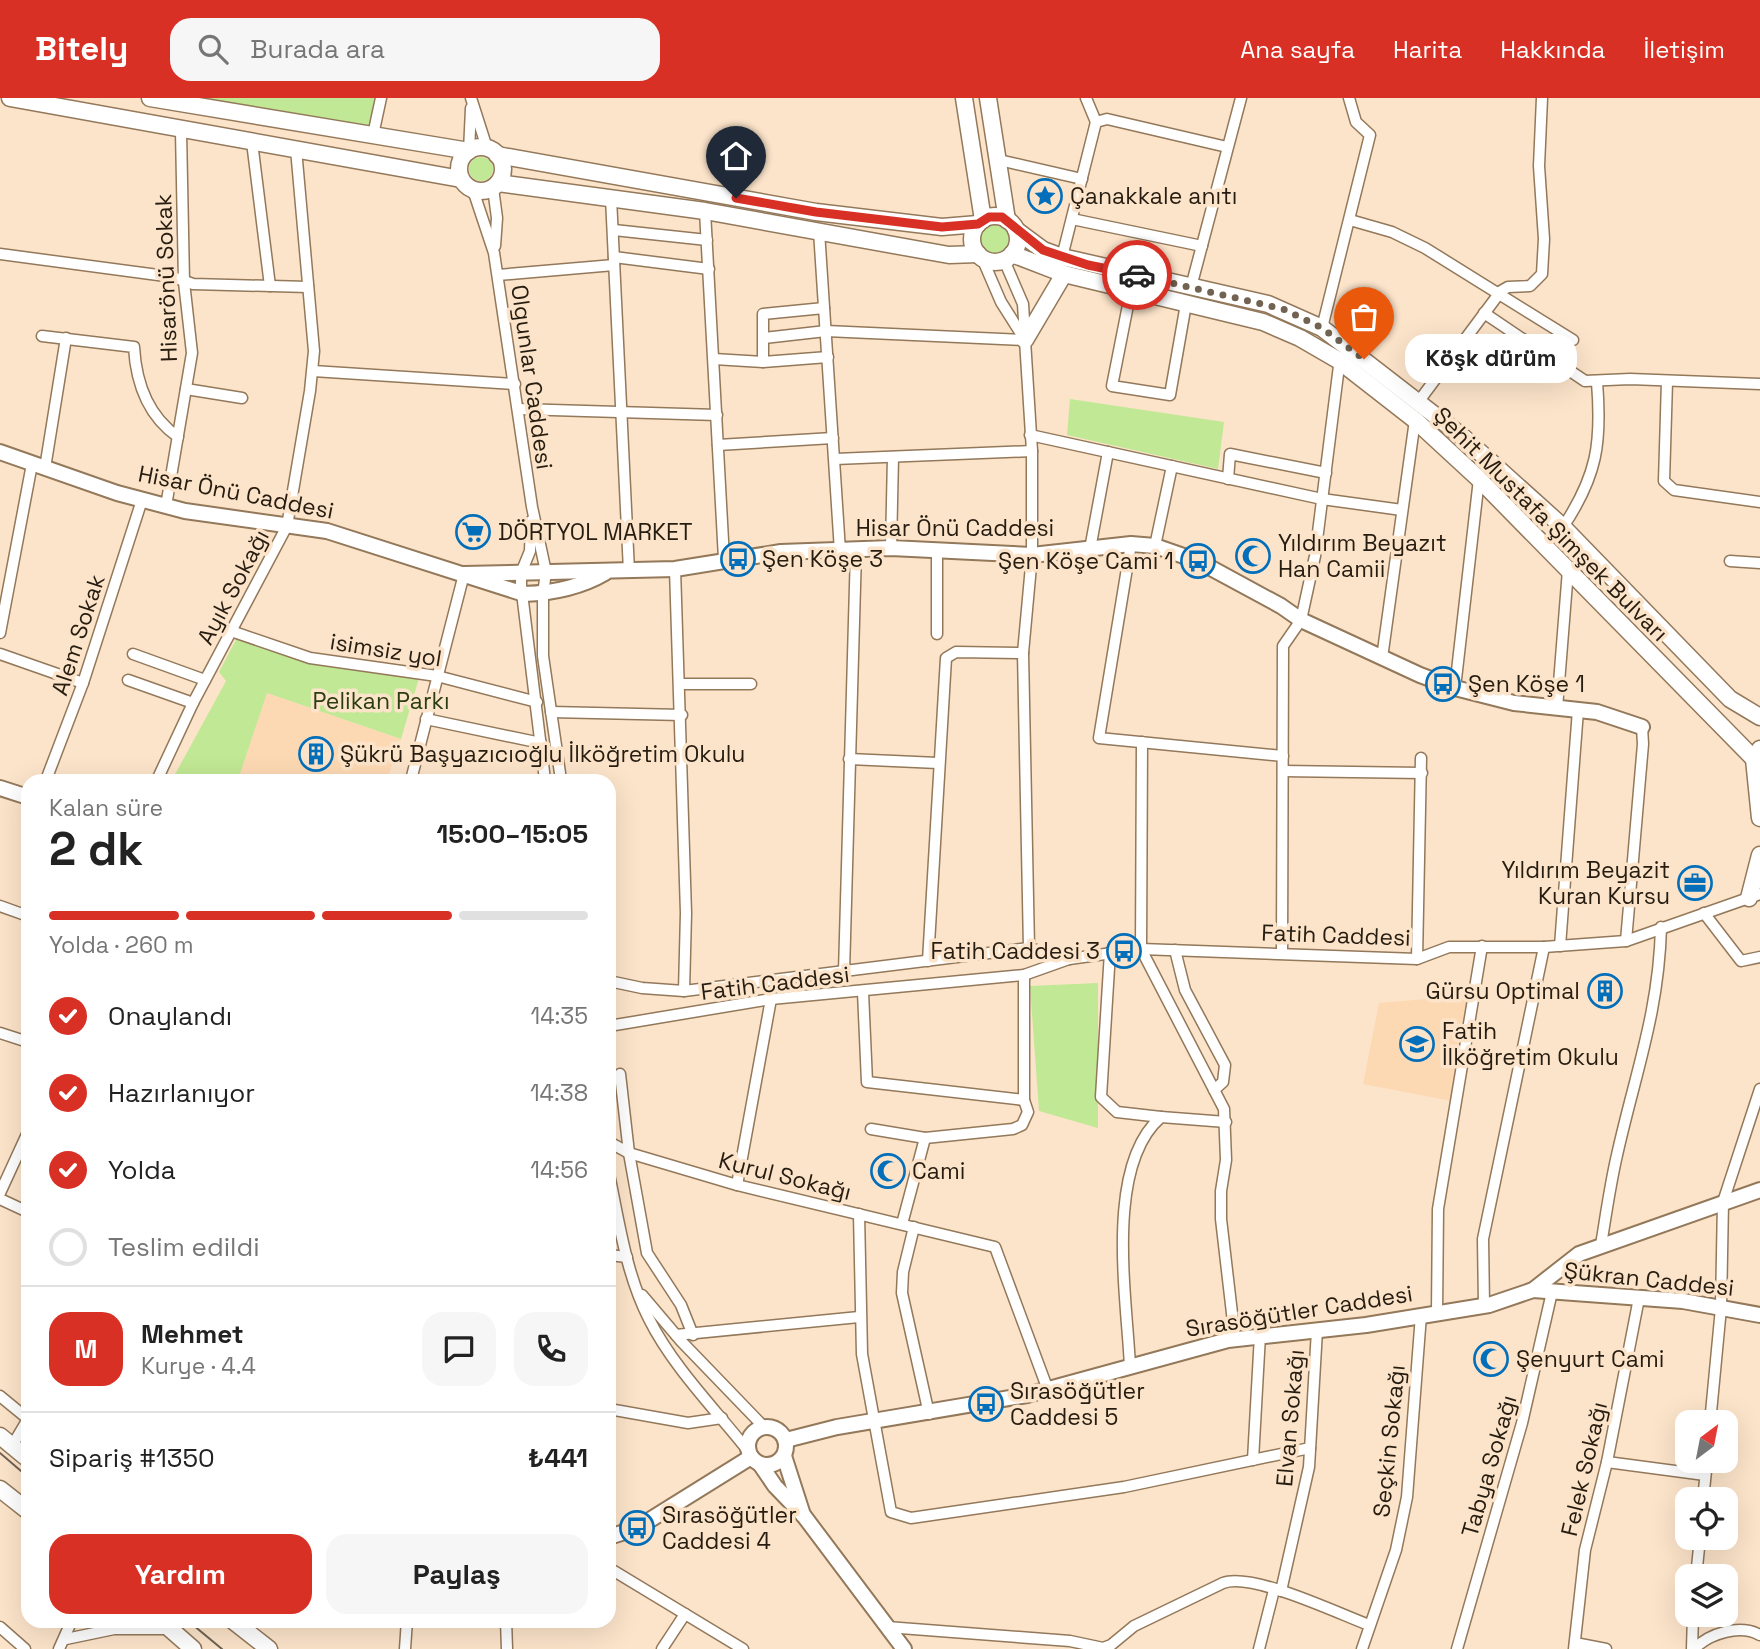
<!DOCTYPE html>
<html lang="tr">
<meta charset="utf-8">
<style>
:root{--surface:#fff;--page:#f6f6f6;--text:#222;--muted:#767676;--line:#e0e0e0;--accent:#d93025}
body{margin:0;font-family:"Space Grotesk",sans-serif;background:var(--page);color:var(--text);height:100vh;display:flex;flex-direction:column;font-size:26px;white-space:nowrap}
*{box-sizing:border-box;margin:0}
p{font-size:23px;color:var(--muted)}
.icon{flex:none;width:38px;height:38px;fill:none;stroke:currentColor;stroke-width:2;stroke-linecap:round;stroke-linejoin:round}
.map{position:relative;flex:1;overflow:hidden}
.details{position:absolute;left:21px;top:676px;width:595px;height:854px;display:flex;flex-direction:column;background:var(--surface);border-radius:21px;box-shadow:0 7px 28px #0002}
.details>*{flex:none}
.needle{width:46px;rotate:32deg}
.buttons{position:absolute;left:1675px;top:1312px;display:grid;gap:14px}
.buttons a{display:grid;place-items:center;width:63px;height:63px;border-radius:14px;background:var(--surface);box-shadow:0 7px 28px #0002;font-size:35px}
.pin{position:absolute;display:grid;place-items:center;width:60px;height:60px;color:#fff;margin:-72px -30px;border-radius:50% 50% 50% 0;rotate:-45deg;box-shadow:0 0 7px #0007}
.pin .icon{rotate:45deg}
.courier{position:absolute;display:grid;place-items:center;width:70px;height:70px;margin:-35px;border:5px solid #d93025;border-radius:50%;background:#fff;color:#222;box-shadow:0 2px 9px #0007}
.bubble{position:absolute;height:49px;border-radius:21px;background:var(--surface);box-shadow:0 7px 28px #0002;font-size:23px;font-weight:800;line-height:49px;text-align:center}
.headline em{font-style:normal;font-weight:800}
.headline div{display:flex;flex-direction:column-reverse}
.headline{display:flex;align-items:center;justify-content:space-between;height:119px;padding:0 28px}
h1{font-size:46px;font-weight:800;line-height:52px}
.bar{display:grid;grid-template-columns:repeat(4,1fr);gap:10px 7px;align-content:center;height:84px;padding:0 28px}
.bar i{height:9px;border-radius:5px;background:var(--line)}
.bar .active{background:var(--accent)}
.bar p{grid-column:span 4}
.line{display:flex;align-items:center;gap:18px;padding:0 28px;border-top:2px solid var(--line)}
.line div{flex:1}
.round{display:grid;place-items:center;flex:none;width:74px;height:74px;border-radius:21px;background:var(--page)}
ol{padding:0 28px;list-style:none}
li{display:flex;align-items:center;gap:21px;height:77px}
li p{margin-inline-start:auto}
li .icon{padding:7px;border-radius:50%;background:var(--accent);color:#fff;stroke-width:4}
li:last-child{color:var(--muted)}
li i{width:38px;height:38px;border:4px solid var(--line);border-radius:50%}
.button{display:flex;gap:14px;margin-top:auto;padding:14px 28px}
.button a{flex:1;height:80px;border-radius:21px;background:var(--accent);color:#fff;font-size:28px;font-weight:800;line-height:80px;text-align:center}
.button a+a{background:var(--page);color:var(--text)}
header{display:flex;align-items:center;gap:42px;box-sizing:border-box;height:98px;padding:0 35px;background:var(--accent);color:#fff}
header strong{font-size:33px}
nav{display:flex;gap:38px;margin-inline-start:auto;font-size:24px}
.search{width:490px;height:63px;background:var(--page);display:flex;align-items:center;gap:18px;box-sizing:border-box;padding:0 24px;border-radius:21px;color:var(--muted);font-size:26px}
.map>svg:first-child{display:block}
.built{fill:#fdd9b3}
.green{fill:#c1e894}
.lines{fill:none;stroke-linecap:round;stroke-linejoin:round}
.street-casing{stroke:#93785a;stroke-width:13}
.secondary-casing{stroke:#93785a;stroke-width:18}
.primary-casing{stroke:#93785a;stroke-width:19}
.street{stroke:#fff;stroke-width:10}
.secondary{stroke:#fff;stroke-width:14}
.primary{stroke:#fff;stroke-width:16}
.tram{stroke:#716251;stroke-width:2}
.done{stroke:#716251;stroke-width:7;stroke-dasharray:0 12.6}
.route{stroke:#d93025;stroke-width:9}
.labels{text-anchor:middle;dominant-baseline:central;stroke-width:7;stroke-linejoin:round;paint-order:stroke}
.poi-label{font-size:23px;fill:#261c10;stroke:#fce4ca;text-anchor:start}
.street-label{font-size:23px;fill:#261c10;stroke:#fce4ca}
.park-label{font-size:23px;fill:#2a3d10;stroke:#fce4ca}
</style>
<header>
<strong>Bitely</strong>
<div class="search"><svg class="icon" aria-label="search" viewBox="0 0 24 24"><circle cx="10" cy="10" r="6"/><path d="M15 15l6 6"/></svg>Burada ara</div>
<nav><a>Ana sayfa</a><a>Harita</a><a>Hakkında</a><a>İletişim</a></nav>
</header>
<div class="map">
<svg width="1760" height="1551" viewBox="0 0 1760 1551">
<rect width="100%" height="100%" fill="#fce4ca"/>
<!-- built -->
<g class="built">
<polygon points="267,595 401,641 387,682 238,682"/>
<polygon points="1472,897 1451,1003 1363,986 1379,905"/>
</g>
<!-- green -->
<g class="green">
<polygon points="205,0 374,0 370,28"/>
<circle cx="481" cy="71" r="12"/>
<circle cx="995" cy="141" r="14"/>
<polygon points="1070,301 1224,324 1218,371 1067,337"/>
<path d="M 238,538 C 295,563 357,571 419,580 L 401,641 L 267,595 L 238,682 L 172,682 L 226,583 L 219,574 Z"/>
<polygon points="1098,885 1098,1030 1039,1013 1030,888"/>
</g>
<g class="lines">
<!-- street casing -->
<g class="street-casing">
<g id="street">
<polyline points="471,0 487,50"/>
<polyline points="1086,0 1096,24"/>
<polyline points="373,37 381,0"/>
<polyline points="252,44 270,188"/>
<polyline points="469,53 471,10"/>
<polyline points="999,62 1082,81"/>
<polyline points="493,90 497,120 495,148"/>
<polyline points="473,92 494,155 532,409 546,474 543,496 543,558 561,682"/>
<polyline points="611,100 629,473"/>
<polyline points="705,113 724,461"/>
<polyline points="1072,121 1202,148"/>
<polyline points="1350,122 1392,134 1425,150 1573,242"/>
<polyline points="614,132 707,142"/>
<polyline points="819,133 840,453"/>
<polyline points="0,156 173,179 193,186 308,189"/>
<polyline points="614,159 709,171"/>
<polyline points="1062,159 1096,24 1107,21 1227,49"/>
<polyline points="982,160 1001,204 1025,242"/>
<polyline points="1004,162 1023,206 1025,238"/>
<polyline points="498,177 614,167"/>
<polyline points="1191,189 1241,0"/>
<polyline points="1131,192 1112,288 1170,297 1186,206"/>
<polyline points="1484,215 1585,283 1630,281 1760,286"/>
<polyline points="1322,230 1370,37 1356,24 1349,0"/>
<path d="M 42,238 L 134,249 C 136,285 148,318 178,339"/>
<polyline points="764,240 826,233 1025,242 1032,353 1032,457 1023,555 1029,850"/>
<polyline points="714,261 763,264 828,259"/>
<polyline points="763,264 763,216 824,210"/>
<polyline points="313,273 515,286"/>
<polyline points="1667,283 1664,383 1674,392 1760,404"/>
<polyline points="186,291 242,300"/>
<polyline points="1419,303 1501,193 1508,189 1530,188 1542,176 1544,141 1539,68 1542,0"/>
<polyline points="519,311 717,317"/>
<polyline points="1030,337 1322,401 1402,412"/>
<polyline points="718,347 833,340"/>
<polyline points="835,361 1032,353"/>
<polyline points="45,370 66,240"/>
<polyline points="1228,381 1230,356 1326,375"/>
<polyline points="166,408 192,255 184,184 181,33"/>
<polyline points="531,423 530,453 521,475 521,487 545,682"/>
<path d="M 1563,429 C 1597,378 1602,345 1597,284"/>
<polyline points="1131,446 1099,640 1283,658"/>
<polyline points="1155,448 1172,368"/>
<polyline points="891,450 893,359"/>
<polyline points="937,451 937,536"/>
<polyline points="1090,451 1108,354"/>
<polyline points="1730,463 1760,465"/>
<polyline points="675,471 686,815 684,893"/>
<polyline points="231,533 310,560 437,578 537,604"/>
<polyline points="0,535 32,366"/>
<polyline points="0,556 83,585"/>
<polyline points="133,556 205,582"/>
<polyline points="1382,560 1415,322"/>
<polyline points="128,582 193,605"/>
<polyline points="681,586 751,586"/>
<polyline points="1455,590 1479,381"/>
<polyline points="1557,610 1568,472"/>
<polyline points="551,614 682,617"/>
<polyline points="426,621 541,645"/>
<polyline points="1142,644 1141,851 1224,1011 1226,1062 1221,1093 1221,1121 1235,1241"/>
<polyline points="849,661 938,665"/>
<polyline points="1283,673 1422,675"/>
<polyline points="46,682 83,585 142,402"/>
<polyline points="157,682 193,605 287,428 310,293 314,253 296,51"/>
<polyline points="411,682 464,476"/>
<polyline points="0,808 28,818"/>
<polyline points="1704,815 1741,863 1760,859"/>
<polyline points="1626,843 1643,646 1642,629"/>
<polyline points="1560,848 1578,612"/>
<polyline points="1175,852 1185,892 1225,967 1223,984 1214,992"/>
<polyline points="1110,854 1101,999 1117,1014 1161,1019"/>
<polyline points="1282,854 1283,548 1301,522 1315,458 1340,260"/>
<polyline points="1417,861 1421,660"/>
<polyline points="928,863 946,560 956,554 1023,555"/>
<polyline points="844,874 856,453"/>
<polyline points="609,883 642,890 684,893 1029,850 1069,861"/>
<polyline points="863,894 867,984 1024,1002"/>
<polyline points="609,928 771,901 1024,877 1069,861 1141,851 1417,861 1449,849 1544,849 1626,843 1760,796"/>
<polyline points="0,935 28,944"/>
<polyline points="620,976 629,1055 647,1155 681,1207 693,1237"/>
<polyline points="871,1031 925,1040 1013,1031 1022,1027 1028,1014 1024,1002 1024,877"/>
<polyline points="609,1044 629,1055 737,1087 995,1149 1048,1292"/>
<path d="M 609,1076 C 619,1124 626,1176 649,1221 C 673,1269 715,1311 749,1354"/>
<polyline points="737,1087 771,901"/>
<polyline points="0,1095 28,1034"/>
<polyline points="0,1101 28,1114"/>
<polyline points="859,1116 862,1256 891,1414 911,1420 1124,1389 1310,1350"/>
<polyline points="902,1126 925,1040"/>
<polyline points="914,1129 903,1174 902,1195 929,1316"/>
<path d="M 1601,1147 C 1606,1117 1610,1087 1617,1057 C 1635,976 1659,914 1661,829"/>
<polyline points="609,1157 627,1159"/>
<polyline points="642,1197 681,1243 764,1329"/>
<polyline points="1484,1207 1483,1141 1544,849"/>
<polyline points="1437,1215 1438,1111 1482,848"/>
<polyline points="676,1237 859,1219"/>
<path d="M 1130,1269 C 1127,1200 1104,1068 1161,1019 L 1226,1024"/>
<polyline points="0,1298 28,1321"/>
<polyline points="609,1311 688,1325 722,1320"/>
<polyline points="1710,1325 1721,1210 1723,1104 1760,991"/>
<polyline points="12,1348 28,1321"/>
<polyline points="1253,1362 1260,1237"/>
<polyline points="1607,1364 1705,1377"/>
<polyline points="1703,1402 1707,1363"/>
<polyline points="609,1470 743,1551"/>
<polyline points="1696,1479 1700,1440"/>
<polyline points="1281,1493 1309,1369 1317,1232"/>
<polyline points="506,1522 507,1551"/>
<polyline points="0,1529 25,1551"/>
<path d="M 887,1529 L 1070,1543 L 1103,1550 L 1111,1547 L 1134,1528 L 1223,1485 C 1252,1474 1337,1515 1369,1527"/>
<polyline points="66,1541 114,1531 169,1531"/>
<polyline points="1575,1545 1606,1551"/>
<polyline points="59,1551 72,1522"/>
<polyline points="405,1551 407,1522"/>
<polyline points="662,1551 685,1516"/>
<polyline points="1259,1551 1274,1492"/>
<polyline points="1362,1551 1396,1452 1407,1399 1421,1217"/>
<polyline points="1457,1551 1522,1325 1552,1194"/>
<polyline points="1574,1551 1585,1452 1607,1364 1639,1200"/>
<polyline points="1692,1551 1693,1517"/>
<path d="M 1694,1551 C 1710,1535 1740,1526 1760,1537"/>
</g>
</g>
<!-- secondary casing -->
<g class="secondary-casing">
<g id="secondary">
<path d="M 0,354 L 117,395 L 185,413 L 327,433 L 524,496 C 552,495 581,489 605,475"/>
<polyline points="464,476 675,471 781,454 891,450 1032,457 1131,446 1155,448 1198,463 1281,508 1301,522 1420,577 1455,590 1514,605 1597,614 1642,629"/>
<polyline points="0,690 28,699"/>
<polyline points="1533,1192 1683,1203 1760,1217"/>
<circle cx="767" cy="1348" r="19"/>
<polyline points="786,1342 837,1329 1027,1297 1228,1242 1366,1227 1489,1207 1533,1192 1579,1156 1760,1092"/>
<polyline points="784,1358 803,1417"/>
<polyline points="760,1366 775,1388 804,1418 904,1551"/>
<polyline points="609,1439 637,1430 751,1359"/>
</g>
</g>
<!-- primary casing -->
<g class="primary-casing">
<g id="primary">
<polyline points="10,0 461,81"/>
<polyline points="150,0 469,53"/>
<polyline points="964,0 983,122"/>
<polyline points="988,0 1007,122"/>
<circle cx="481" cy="71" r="22"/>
<polyline points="497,57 816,114 942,129 978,126"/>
<polyline points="498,85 705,113 949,157 978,156"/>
<circle cx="995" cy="141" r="23"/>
<polyline points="1016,132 1043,152 1062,159 1268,206 1322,230 1463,339 1563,429 1730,601 1760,619"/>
<polyline points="1012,156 1064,176 1263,224 1300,240 1338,262 1415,322 1479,381 1760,667"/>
<polyline points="1025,242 1064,176"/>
<polyline points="1760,651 1754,661 1760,720"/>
<polyline points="1749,800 1760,757"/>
<polyline points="0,1338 28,1361"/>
<polyline points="0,1391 28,1413"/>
<polyline points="160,1522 193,1551"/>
<polyline points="232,1522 269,1551"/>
</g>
</g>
<!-- street -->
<use href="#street" class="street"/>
<!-- secondary -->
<use href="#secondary" class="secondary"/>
<!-- primary -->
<use href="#primary" class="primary"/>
<!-- tram -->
<g class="tram">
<polyline points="0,1355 28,1379"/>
<polyline points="187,1522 222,1551"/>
</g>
</g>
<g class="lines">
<!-- done -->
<polyline class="done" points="1137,177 1283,211 1322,230 1364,261"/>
<!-- route -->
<polyline class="route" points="736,100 816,114 942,129 978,126 989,119 1002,119 1043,152 1088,167 1137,177"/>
</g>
<!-- icons -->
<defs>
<g id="sight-ring" transform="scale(1.75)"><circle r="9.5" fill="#fce4ca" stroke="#036fba" stroke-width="1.5"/><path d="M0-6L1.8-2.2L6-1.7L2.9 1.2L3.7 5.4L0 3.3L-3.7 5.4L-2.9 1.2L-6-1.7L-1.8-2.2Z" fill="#036fba"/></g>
<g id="supermarket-ring" transform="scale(1.75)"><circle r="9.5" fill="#fce4ca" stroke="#036fba" stroke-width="1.5"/><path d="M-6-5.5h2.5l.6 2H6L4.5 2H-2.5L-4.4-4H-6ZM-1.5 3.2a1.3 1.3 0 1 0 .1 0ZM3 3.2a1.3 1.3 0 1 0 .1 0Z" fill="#036fba"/></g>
<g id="mosque-ring" transform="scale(1.75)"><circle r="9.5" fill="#fce4ca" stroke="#036fba" stroke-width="1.5"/><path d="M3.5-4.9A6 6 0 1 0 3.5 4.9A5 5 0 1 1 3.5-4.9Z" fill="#036fba"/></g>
<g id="bus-ring" transform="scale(1.75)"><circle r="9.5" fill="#fce4ca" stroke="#036fba" stroke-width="1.5"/><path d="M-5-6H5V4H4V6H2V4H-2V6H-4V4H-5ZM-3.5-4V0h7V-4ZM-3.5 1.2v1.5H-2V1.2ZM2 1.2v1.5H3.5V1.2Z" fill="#036fba"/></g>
<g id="building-ring" transform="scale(1.75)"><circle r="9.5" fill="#fce4ca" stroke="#036fba" stroke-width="1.5"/><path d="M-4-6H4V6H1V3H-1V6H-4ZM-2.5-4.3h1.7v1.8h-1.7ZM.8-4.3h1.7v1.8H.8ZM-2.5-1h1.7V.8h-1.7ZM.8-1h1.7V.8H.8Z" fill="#036fba"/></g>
<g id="office-ring" transform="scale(1.75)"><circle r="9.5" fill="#fce4ca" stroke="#036fba" stroke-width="1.5"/><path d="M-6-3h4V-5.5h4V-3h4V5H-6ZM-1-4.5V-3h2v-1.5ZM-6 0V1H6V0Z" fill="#036fba"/></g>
<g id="school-ring" transform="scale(1.75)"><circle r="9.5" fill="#fce4ca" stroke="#036fba" stroke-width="1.5"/><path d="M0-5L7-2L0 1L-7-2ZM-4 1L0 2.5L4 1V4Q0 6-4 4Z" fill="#036fba"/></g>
</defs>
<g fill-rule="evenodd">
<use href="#sight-ring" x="1045" y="98"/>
<use href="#supermarket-ring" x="473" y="434"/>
<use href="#mosque-ring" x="1253" y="458"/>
<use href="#bus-ring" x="738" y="461"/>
<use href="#bus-ring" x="1198" y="463"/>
<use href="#bus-ring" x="1443" y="586"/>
<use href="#building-ring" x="316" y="656"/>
<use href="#office-ring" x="1695" y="785"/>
<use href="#bus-ring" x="1124" y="853"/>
<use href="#building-ring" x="1605" y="893"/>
<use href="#school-ring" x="1417" y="946"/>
<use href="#mosque-ring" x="888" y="1073"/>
<use href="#mosque-ring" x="1491" y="1261"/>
<use href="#bus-ring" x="986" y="1306"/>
<use href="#bus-ring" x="637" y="1430"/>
</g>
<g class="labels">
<!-- poi labels -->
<g class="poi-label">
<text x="1070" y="98">Çanakkale anıtı</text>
<text x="498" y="434">DÖRTYOL MARKET</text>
<text x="1278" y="445">Yıldırım Beyazıt<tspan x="1278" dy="26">Han Camii</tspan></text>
<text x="762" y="461">Şen Köşe 3</text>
<text x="1174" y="463" text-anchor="end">Şen Köşe Cami 1</text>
<text x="1468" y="586">Şen Köşe 1</text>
<text x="340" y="656">Şükrü Başyazıcıoğlu İlköğretim Okulu</text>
<text x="1670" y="772" text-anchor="end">Yıldırım Beyazit<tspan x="1670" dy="26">Kuran Kursu</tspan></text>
<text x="1100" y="853" text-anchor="end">Fatih Caddesi 3</text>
<text x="1580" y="893" text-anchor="end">Gürsu Optimal</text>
<text x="1442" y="933">Fatih<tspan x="1442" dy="26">İlköğretim Okulu</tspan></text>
<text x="912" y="1073">Cami</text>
<text x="1516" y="1261">Şenyurt Cami</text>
<text x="1010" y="1293">Sırasöğütler<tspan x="1010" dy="26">Caddesi 5</tspan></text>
<text x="662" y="1417">Sırasöğütler<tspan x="662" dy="26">Caddesi 4</tspan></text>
</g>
<!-- street labels -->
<g class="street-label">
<text transform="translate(166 180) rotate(-92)">Hisarönü Sokak</text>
<text transform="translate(532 279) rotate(82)">Olgunlar Caddesi</text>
<text transform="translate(236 394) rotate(11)">Hisar Önü Caddesi</text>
<text transform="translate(1551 426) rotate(45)">Şehit Mustafa Şimşek Bulvarı</text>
<text x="955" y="430">Hisar Önü Caddesi</text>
<text transform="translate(233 489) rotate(-62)">Ayık Sokağı</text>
<text transform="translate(78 537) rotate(-72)">Alem Sokak</text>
<text transform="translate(386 552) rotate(9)">isimsiz yol</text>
<text transform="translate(1336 837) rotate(2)">Fatih Caddesi</text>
<text transform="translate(775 885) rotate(-7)">Fatih Caddesi</text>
<text transform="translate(785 1078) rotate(14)">Kurul Sokağı</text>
<text transform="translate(1649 1181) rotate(6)">Şükran Caddesi</text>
<text transform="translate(1299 1213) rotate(-9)">Sırasöğütler Caddesi</text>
<text transform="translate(1290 1320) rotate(-85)">Elvan Sokağı</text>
<text transform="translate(1389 1343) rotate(-84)">Seçkin Sokağı</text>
<text transform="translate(1489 1368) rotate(-74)">Tabya Sokağı</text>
<text transform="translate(1584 1371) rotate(-77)">Felek Sokağı</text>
</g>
<!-- park labels -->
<g class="park-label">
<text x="381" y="603">Pelikan Parkı</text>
</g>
</g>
</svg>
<div class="buttons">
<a><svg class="needle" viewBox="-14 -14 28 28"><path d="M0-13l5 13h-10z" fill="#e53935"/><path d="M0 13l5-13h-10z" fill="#767676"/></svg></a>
<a><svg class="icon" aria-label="locate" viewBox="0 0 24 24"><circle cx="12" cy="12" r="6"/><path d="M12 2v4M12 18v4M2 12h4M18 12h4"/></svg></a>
<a><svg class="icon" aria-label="layers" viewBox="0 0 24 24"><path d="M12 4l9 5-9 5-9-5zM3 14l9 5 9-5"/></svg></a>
</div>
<div class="pin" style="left:1364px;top:261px;background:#ea580c"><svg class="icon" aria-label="bag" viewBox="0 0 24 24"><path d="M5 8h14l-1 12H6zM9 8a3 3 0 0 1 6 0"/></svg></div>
<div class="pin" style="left:736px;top:100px;background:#1f2937"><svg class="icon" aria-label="home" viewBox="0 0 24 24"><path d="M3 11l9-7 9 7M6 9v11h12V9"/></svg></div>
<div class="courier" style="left:1137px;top:177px"><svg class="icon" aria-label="car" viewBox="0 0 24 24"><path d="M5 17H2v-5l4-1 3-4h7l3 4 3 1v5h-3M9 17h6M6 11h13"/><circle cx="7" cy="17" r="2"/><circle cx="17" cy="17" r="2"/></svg></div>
<div class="bubble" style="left:1405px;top:236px;width:172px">Köşk dürüm</div>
<section class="details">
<div class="headline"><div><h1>2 dk</h1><p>Kalan süre</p></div><em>15:00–15:05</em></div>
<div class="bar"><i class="active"></i><i class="active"></i><i class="active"></i><i></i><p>Yolda · 260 m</p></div>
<ol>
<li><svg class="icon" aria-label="check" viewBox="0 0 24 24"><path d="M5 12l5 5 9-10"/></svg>Onaylandı<p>14:35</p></li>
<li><svg class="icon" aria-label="check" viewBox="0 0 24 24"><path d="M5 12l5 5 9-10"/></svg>Hazırlanıyor<p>14:38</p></li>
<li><svg class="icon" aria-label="check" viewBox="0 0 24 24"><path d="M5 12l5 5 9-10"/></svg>Yolda<p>14:56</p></li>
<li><i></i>Teslim edildi</li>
</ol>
<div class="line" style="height:126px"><b class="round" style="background:var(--accent);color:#fff">M</b><div><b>Mehmet</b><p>Kurye · 4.4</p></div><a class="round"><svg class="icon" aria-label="chat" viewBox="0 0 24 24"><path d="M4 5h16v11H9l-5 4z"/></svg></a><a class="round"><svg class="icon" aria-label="phone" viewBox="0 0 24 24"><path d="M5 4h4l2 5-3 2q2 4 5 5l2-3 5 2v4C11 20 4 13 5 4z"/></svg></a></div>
<div class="line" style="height:91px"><div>Sipariş #1350</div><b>₺441</b></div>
<div class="button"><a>Yardım</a><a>Paylaş</a></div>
</section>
</div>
